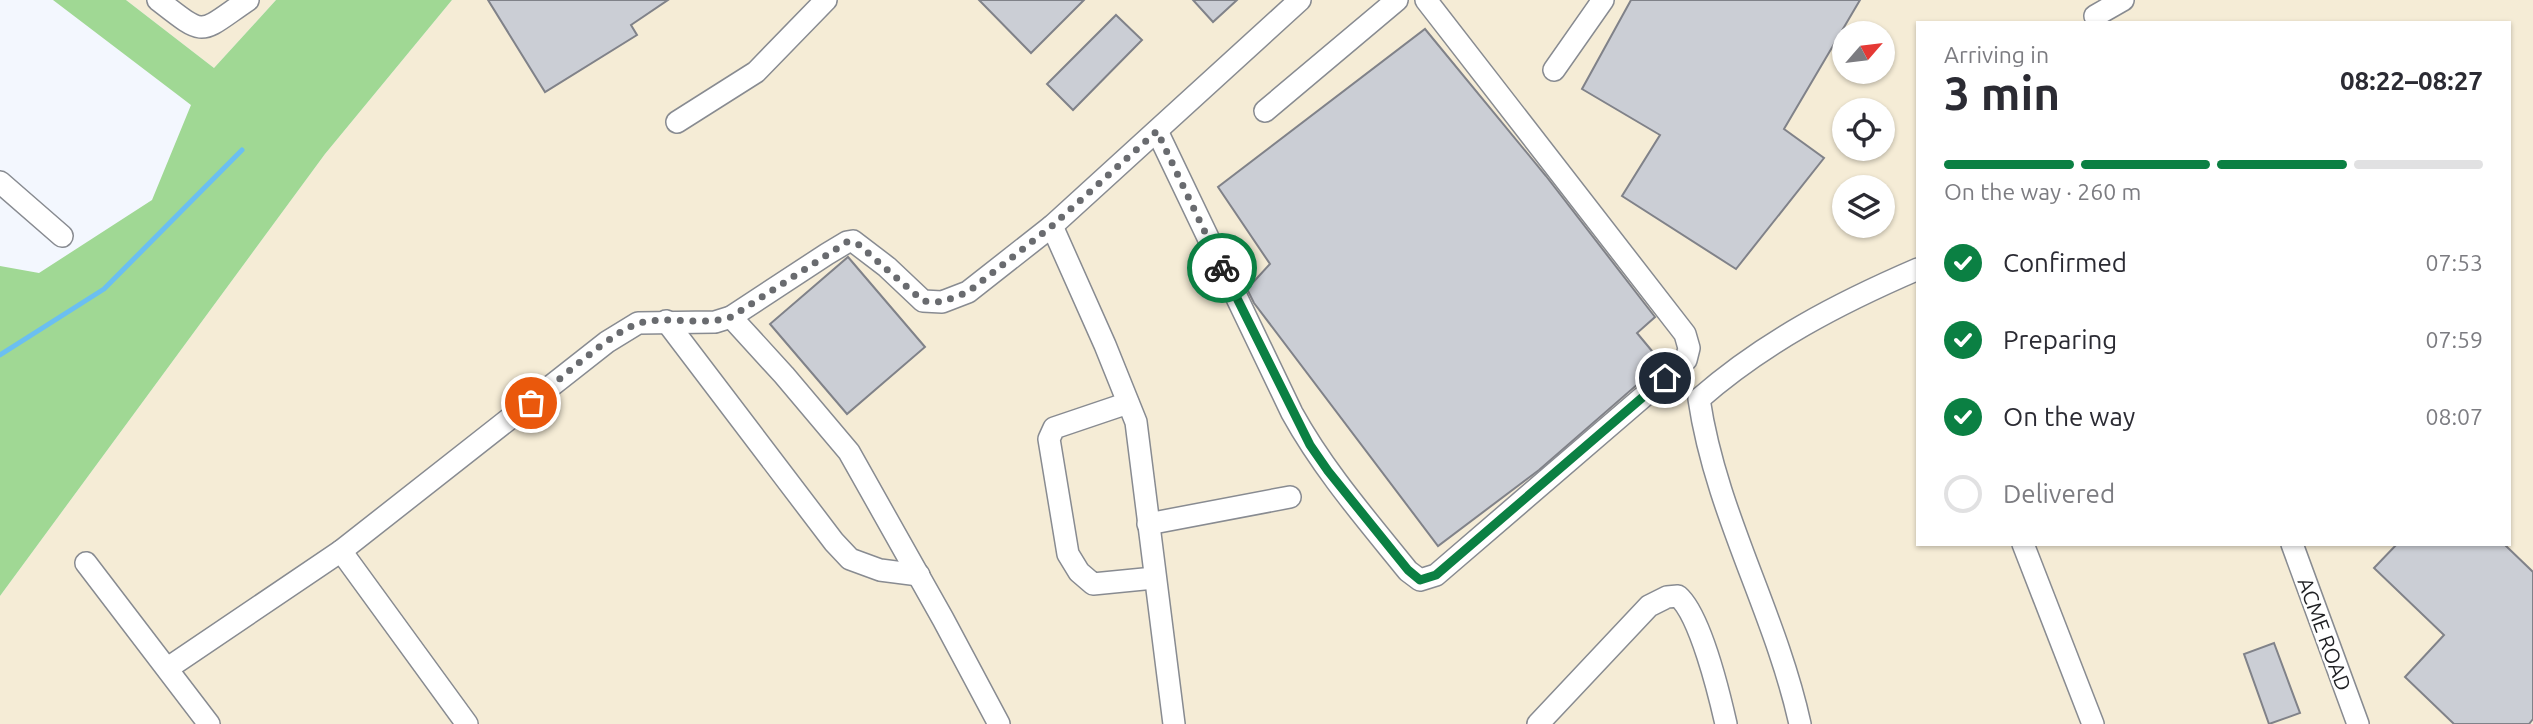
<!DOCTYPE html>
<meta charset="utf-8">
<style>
:root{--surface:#fff;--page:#f2f2f3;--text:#2b2b33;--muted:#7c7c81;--line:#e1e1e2;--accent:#0b8043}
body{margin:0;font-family:Ubuntu,sans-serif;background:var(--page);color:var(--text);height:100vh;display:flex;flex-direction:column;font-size:26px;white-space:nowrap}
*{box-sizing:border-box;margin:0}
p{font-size:23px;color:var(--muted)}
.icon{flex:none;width:38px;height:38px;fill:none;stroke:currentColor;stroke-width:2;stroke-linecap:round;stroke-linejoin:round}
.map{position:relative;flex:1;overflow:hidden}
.panel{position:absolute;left:1916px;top:21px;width:595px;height:525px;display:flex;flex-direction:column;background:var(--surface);border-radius:0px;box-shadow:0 2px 5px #0004}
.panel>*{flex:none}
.needle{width:46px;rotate:62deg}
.fabs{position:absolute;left:1832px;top:21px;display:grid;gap:14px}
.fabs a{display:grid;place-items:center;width:63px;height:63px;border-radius:50%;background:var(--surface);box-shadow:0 2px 5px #0004;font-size:35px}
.pin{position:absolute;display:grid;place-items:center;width:60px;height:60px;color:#fff;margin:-30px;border:4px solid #fff;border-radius:50%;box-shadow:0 2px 7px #0007}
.courier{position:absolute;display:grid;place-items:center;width:70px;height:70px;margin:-35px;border:5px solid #0b8043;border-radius:50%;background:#fff;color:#222;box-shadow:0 2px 9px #0007}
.head em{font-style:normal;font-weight:700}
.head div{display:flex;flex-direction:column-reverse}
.head{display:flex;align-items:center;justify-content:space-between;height:119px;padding:0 28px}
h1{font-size:46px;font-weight:700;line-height:52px}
.bar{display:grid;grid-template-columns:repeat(4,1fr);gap:10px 7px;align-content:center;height:84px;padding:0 28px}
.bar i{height:9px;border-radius:5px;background:var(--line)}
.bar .on{background:var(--accent)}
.bar p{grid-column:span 4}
ol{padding:0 28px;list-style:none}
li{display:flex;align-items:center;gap:21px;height:77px}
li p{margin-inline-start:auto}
li .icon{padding:7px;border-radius:50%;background:var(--accent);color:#fff;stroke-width:4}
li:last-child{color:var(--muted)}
li i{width:38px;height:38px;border:4px solid var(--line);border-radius:50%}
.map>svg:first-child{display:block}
.industrial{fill:#f5ecd6;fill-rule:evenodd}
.forest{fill:#a0d894}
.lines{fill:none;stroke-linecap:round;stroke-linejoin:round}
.stream{stroke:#6bbff1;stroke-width:5}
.building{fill:#cbced5;stroke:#808289;stroke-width:2}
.minor-casing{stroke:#888b91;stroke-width:24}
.minor{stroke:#fff;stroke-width:21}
.done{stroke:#696b6f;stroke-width:7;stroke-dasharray:0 12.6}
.route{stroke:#0b8043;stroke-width:9}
.labels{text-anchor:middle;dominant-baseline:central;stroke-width:5;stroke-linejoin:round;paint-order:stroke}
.street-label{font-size:21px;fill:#1e1f22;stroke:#fff}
</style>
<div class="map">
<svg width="2533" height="724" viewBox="0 0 2533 724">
<rect width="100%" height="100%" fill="#f3f7fe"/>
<!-- industrial -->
<g class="industrial">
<polygon points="126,0 276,0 214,68"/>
<path d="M 452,0 L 2533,0 L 2533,724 L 0,724 L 0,596 L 325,154 ZM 1918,23 L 2510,23 L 2510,544 L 1918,544 ZM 1844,33 L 1883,33 L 1883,72 L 1844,72 ZM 1844,110 L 1883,110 L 1883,149 L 1844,149 ZM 1844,187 L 1883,187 L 1883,226 L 1844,226 Z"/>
</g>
<!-- forest -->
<polygon class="forest" points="53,0 126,0 214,68 276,0 452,0 325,154 0,596 0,266 39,273 152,200 191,105"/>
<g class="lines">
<!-- stream -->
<polyline class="stream" points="0,355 104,289 242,150"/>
</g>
<!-- building -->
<g class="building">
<polygon points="488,0 668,0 631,25 637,35 545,92"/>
<polygon points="979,0 1084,0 1031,53"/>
<polygon points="1193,0 1237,0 1213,22"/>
<polygon points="1631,0 1860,0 1784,129 1824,158 1736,269 1622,196 1660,135 1582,89"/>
<polygon points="1116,15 1142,40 1073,110 1047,84"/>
<polygon points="1425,29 1546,176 1655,317 1637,333 1662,363 1539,470 1438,546 1254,303 1247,289 1270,264 1218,187"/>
<polygon points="848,257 925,347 847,414 770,324"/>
<polygon points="2397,544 2504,544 2533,572 2533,719 2529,724 2454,724 2405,677 2444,635 2374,568"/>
<polygon points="2274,643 2300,713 2269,724 2244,654"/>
</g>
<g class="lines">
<!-- minor casing -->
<g class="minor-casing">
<g id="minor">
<path d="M 158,0 C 207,38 198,34 248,0"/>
<polyline points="2095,16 2123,0"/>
<polyline points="1554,70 1603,0"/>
<polyline points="1265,111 1397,0"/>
<polyline points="677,122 756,72 826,0"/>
<path d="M 1157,131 L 1292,413 C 1324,471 1367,520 1408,571 L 1420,580 L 1436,575 L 1686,360 L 1689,348 L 1685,334 L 1426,0"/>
<polyline points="0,182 62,236"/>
<polyline points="1052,226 1105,345 1136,422 1174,724"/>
<polyline points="731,317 784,375 849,452 943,619 999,724"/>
<polyline points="666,321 834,542 850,559 880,570 919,575"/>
<polyline points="1128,403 1054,428 1049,439 1068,554 1079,572 1093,584 1154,578"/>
<polyline points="1148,524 1290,497"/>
<polyline points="2023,544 2093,724"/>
<polyline points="2292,544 2358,724"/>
<polyline points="341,551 467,724"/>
<polyline points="86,563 209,724"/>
<polyline points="168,668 341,551 607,342 638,323 715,322 731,317 827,254 847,242 853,241 887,267 923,301 942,302 968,292 1052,226 1300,0"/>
<path d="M 1538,724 L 1649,606 L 1667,597 L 1678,596 C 1700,615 1719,693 1726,724"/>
<path d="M 1800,724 C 1775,611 1716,514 1699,399 C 1764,342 1839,303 1918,269"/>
</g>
</g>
<!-- minor -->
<use href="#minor" class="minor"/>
</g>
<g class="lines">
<!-- done -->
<path class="done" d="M 531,403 C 555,384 613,330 640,323 C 669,315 699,327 731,317 L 847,242 L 853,242 L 859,245 L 923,301 L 942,302 L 968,292 L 1052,226 L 1157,131 L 1222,268"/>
<!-- route -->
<polyline class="route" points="1222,268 1310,445 1328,471 1408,570 1420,580 1436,575 1665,378"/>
</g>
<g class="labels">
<!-- street labels -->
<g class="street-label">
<text transform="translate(2325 634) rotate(70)">ACME ROAD</text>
</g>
</g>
</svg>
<div class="fabs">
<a><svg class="needle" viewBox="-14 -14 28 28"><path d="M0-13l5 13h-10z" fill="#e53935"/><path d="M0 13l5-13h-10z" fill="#7c7c81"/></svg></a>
<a><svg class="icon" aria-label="locate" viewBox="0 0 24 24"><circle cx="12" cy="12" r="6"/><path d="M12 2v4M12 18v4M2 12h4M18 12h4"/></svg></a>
<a><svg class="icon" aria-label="layers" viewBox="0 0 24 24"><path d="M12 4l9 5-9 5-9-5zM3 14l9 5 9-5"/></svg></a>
</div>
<div class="pin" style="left:531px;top:403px;background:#ea580c"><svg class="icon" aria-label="bag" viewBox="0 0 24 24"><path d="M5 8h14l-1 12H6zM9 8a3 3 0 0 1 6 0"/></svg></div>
<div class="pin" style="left:1665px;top:378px;background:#1f2937"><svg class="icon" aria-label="home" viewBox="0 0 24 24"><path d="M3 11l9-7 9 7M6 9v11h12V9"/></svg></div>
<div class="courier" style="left:1222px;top:268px"><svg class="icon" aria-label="bike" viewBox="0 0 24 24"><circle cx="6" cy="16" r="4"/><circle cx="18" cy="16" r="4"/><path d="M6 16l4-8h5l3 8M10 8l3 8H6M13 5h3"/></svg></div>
<section class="panel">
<div class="head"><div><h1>3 min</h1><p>Arriving in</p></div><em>08:22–08:27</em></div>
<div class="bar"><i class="on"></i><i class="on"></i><i class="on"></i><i></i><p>On the way · 260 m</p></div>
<ol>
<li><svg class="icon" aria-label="check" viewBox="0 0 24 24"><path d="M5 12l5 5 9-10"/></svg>Confirmed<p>07:53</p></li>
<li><svg class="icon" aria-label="check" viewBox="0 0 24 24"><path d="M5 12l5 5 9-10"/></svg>Preparing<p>07:59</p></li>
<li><svg class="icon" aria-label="check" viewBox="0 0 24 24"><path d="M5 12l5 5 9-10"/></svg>On the way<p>08:07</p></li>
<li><i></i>Delivered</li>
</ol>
</section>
</div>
